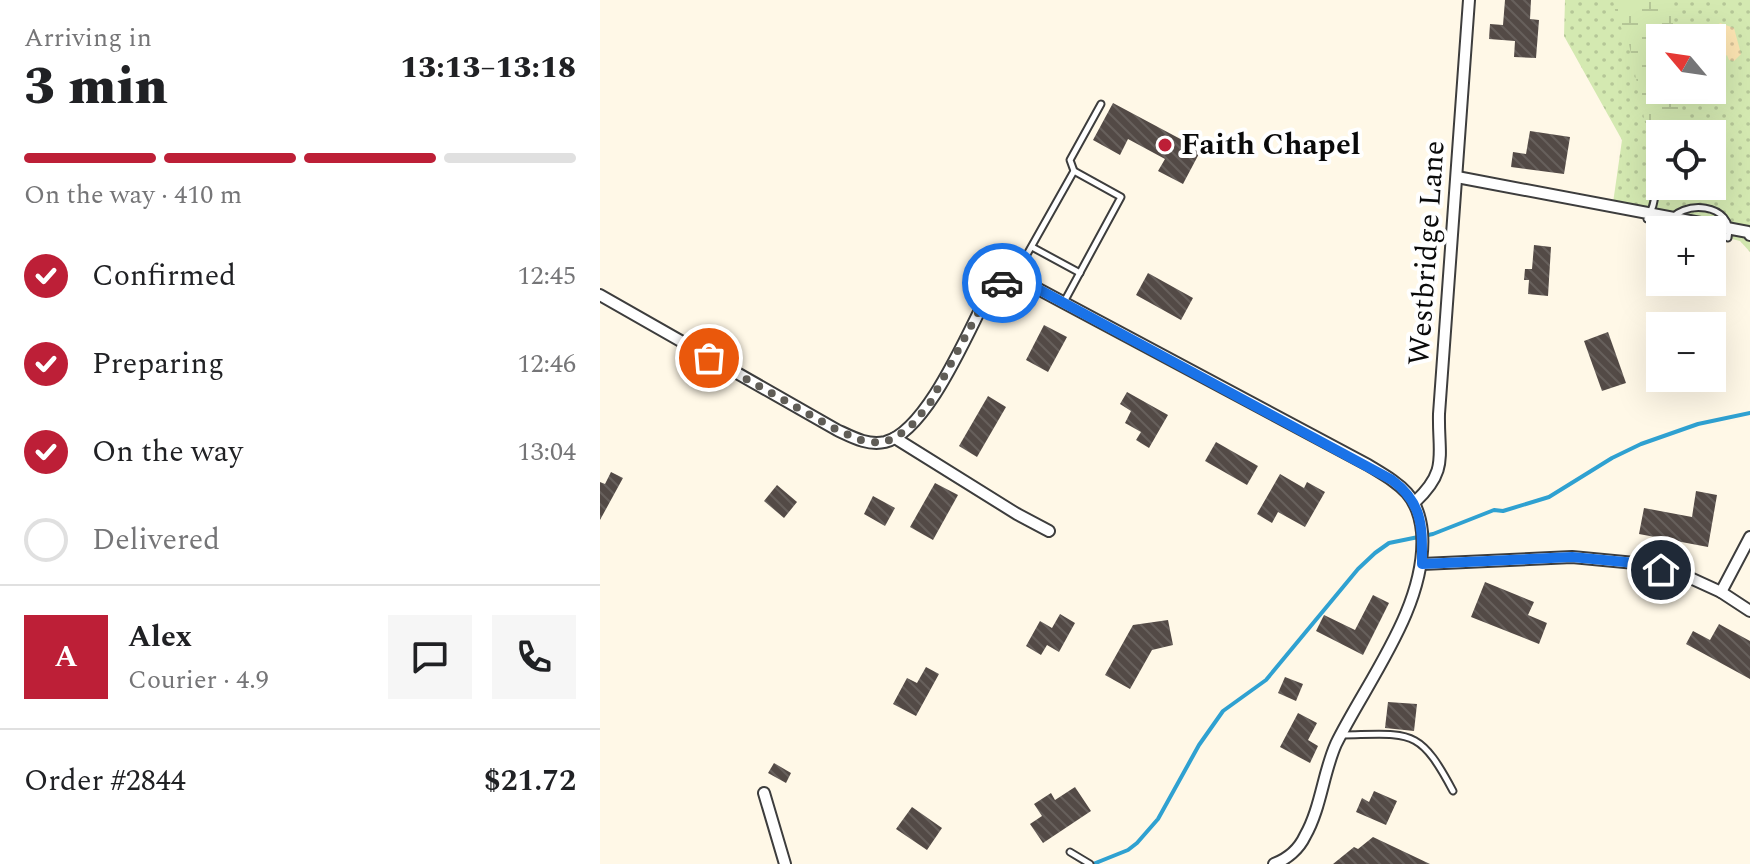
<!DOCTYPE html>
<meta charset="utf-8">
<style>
:root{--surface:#fff;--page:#f6f6f6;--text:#202124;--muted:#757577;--line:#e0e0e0;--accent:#bd1f37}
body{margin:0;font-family:Spectral,serif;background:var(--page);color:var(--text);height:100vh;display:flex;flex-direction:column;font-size:30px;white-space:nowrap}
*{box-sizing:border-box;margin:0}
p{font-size:26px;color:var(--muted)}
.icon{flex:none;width:44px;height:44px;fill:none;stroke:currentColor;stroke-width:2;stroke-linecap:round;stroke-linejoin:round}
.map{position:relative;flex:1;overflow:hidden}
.side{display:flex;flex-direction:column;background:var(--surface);width:600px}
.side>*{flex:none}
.needle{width:52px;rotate:299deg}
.fabs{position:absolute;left:1046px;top:24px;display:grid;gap:16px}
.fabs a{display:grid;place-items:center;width:80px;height:80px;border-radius:0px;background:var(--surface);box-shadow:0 8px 32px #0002;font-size:40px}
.pin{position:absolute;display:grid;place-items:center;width:68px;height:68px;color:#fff;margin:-34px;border:4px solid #fff;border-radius:50%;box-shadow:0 2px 8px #0007}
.courier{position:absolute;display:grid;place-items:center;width:80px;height:80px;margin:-40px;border:6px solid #1a73e8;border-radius:50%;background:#fff;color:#222;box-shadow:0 2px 10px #0007}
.summary em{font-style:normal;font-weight:800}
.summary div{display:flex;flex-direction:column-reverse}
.summary{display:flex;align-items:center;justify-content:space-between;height:136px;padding:0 24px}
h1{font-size:52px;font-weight:800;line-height:60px}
.bar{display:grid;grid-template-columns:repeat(4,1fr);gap:12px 8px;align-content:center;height:96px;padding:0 24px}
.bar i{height:10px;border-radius:6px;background:var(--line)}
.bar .selected{background:var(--accent)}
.bar p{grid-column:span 4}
.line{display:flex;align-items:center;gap:20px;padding:0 24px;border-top:2px solid var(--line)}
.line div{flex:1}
.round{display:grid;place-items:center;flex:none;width:84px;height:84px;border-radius:0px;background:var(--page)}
ol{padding:0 24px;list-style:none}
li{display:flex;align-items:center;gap:24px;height:88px}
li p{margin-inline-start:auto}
li .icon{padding:8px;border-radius:50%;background:var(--accent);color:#fff;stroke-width:4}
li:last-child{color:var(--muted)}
li i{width:44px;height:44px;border:4px solid var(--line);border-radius:50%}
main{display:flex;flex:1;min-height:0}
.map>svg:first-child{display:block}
.grass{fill:url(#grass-dots);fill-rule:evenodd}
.wetland{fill:url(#wetland-marsh)}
.sand{fill:url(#sand-dots)}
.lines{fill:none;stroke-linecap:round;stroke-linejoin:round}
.stream{stroke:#2fa1d1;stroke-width:4}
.building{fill:url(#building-back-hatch)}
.service-casing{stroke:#3d3d3d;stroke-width:9}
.minor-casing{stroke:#3d3d3d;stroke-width:14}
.service{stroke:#fff;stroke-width:5}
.minor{stroke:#fff;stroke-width:10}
.done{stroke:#605d57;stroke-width:8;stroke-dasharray:0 14.4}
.route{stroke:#1a73e8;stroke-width:10}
.poi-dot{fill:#bd1f37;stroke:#fff;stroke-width:3}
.labels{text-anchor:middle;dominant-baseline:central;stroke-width:8;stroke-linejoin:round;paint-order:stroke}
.poi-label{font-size:30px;font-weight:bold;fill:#0a0a0a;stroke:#fff;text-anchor:start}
.street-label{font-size:30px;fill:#0a0a0a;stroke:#fff}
</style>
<main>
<section class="side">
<div class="summary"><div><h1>3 min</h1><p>Arriving in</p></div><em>13:13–13:18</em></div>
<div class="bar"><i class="selected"></i><i class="selected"></i><i class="selected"></i><i></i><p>On the way · 410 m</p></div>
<ol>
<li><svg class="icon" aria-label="check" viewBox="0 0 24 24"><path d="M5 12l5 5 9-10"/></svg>Confirmed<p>12:45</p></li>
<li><svg class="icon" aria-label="check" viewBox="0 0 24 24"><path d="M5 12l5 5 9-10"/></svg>Preparing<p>12:46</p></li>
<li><svg class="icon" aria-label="check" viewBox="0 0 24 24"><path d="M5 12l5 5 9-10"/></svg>On the way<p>13:04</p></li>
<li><i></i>Delivered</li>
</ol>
<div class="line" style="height:144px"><b class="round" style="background:var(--accent);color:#fff">A</b><div><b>Alex</b><p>Courier · 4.9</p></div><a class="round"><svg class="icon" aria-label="chat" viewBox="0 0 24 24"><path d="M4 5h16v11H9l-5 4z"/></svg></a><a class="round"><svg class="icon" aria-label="phone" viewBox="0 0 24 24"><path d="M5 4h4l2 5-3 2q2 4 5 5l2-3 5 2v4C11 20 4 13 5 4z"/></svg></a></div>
<div class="line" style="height:104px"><div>Order #2844</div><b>$21.72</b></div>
</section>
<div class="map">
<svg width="1150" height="864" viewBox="0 0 1150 864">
<defs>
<pattern id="grass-dots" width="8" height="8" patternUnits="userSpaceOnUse" patternTransform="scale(2)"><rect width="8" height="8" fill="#d4e9b1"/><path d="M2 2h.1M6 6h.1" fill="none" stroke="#b5c697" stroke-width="1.8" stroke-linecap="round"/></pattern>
<pattern id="wetland-marsh" width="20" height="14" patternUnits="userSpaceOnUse" patternTransform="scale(2)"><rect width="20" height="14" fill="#d4e9b1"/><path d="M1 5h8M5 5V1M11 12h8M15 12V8" fill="none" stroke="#b5c697"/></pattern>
<pattern id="sand-dots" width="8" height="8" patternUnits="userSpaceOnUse" patternTransform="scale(2)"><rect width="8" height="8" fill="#fce4b2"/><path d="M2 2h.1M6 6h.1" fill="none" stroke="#d7c298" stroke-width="1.8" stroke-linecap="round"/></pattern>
<pattern id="building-back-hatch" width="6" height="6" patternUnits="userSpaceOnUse" patternTransform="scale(2)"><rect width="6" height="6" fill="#534a46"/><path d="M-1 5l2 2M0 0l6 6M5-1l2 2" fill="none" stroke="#67605c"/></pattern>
</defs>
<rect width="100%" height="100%" fill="#fff8e7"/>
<!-- grass -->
<path class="grass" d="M 965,0 L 1150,0 L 1150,252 L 1140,241 L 1112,234 L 1112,230 L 1095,230 L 1012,210 L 1022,140 L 964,36 ZM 1060,38 L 1112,38 L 1112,90 L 1060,90 ZM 1060,134 L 1112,134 L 1112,186 L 1060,186 Z"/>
<!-- wetland -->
<polygon class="wetland" points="1013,0 1073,0 1073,25 1084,25 1081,38 1060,38 1060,90 1075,90 1082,131 1080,134 1060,134 1060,140 1049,142 1029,44 1017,19"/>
<!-- sand -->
<polygon class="sand" points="1120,23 1134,28 1141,54 1134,61 1129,60 1127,55 1112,67 1112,38 1106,38"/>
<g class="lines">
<!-- stream -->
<polyline class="stream" points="493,864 528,850 537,843 558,819 599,745 623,711 666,680 758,569 775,553 789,543 833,534 894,510 903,511 949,497 1012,458 1041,444 1098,424 1150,413"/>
</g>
<!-- building -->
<g class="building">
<polygon points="905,0 931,0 930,19 939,20 936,58 914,57 915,41 889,39 890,24 903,25"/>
<polygon points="513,103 601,150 583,184 558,171 565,159 528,139 520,155 493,140"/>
<polygon points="930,131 970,137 964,174 911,167 913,152 926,154"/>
<polygon points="934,245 951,247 948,296 928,294 929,280 924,280 925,269 932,269"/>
<polygon points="548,273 593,298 581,320 536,295"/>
<polygon points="444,325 467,337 448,372 426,360"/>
<polygon points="1008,332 1026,383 1002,391 984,341"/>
<polygon points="527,392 568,415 549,448 536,440 541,432 525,423 531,411 520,404"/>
<polygon points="388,396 406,407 377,457 359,446"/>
<polygon points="616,442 658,466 647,485 605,461"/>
<polygon points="11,472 23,478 0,520 0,482 5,484"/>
<polygon points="680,474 704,488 707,482 725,492 705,527 678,512 672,523 657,514"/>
<polygon points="335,483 358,495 333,540 310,527"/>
<polygon points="177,485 197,502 184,518 164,501"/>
<polygon points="1096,491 1117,495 1108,547 1039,534 1044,508 1092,517"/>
<polygon points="273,496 295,508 285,526 264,514"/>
<polygon points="885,582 934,602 928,615 947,623 939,644 871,617"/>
<polygon points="773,595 789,603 763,655 716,631 724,615 755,630"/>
<polygon points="460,614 475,623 459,652 447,645 441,655 426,646 440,621 452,628"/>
<polygon points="568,620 573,645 552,650 530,689 505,675 533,625"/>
<polygon points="1119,624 1150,641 1150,679 1086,644 1093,631 1110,640"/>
<polygon points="326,667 339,674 316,716 293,704 307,678 317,683"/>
<polygon points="685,677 703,684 696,701 678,693"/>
<polygon points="788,702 817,704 814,731 785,728"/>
<polygon points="698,713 717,723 708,740 718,746 710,763 680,747"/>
<polygon points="174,763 191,773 186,783 168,773"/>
<polygon points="475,787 491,811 443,843 430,824 442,816 434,804 451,793 455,800"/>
<polygon points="774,791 797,801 786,825 756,812 762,798 769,802"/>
<polygon points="312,807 342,828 327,850 296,829"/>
<polygon points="773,837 830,864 733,864 754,847 758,849"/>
</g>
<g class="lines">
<!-- service casing -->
<g class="service-casing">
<g id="service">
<polyline points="1056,145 1060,160"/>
<polyline points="474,171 470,160 501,104"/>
<path d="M 1047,219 C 1056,206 1055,187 1060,171"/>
<path d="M 1068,224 C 1080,198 1136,203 1128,238"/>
<polyline points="432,247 480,273"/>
<polyline points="412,281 474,171 521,197 464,302"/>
<path d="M 743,735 C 811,734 819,727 853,791"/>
<polyline points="470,852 490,864"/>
</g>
</g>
<!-- minor casing -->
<g class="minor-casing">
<g id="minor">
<polyline points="857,177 1148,232 1150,235"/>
<path d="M 0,295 L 237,430 C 252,437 268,446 285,442 C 327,431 367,334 387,296 L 398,283 L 427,283 L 768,465 C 799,484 818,493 822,532 C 828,605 767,681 736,744 C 723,773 721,808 705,836 C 699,849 687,859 674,864"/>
<polyline points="295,438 417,514 449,531"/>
<path d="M 815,502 C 849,470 838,456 839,414 L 869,0"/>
<polyline points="822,564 972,557 1035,563 1086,576 1121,592 1150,611"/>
<polyline points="1121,592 1150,537"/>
<polyline points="164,793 185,864"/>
</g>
</g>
<!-- service -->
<use href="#service" class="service"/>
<!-- minor -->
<use href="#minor" class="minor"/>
</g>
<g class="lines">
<!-- done -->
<polyline class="done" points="109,358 237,430 263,441 282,443 295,438 311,426 330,403 387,296 402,283"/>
<!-- route -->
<path class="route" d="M 402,283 L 427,283 L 792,480 C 824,504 822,528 822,564 L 972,557 L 1035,563 L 1061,570"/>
</g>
<!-- markers -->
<circle class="poi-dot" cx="565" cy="145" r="8"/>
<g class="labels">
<!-- poi labels -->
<g class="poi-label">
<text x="581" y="145">Faith Chapel</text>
</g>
<!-- street labels -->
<g class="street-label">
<text transform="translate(827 253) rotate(-86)">Westbridge Lane</text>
</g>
</g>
</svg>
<div class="fabs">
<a><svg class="needle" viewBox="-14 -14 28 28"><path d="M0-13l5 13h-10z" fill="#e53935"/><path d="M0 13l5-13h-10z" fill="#757577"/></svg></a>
<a><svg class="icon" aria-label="locate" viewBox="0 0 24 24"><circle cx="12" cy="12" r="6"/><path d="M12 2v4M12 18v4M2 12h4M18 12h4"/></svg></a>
<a>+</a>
<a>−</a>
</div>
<div class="pin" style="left:109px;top:358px;background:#ea580c"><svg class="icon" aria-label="bag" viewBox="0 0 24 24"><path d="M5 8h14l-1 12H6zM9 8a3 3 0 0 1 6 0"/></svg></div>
<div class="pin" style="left:1061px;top:570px;background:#1f2937"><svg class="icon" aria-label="home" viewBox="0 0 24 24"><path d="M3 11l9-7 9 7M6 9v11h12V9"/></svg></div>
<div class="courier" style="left:402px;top:283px"><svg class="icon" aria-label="car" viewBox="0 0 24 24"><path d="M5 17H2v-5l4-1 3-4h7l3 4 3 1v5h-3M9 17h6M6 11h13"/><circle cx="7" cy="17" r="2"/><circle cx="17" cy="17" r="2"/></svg></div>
</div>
</main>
